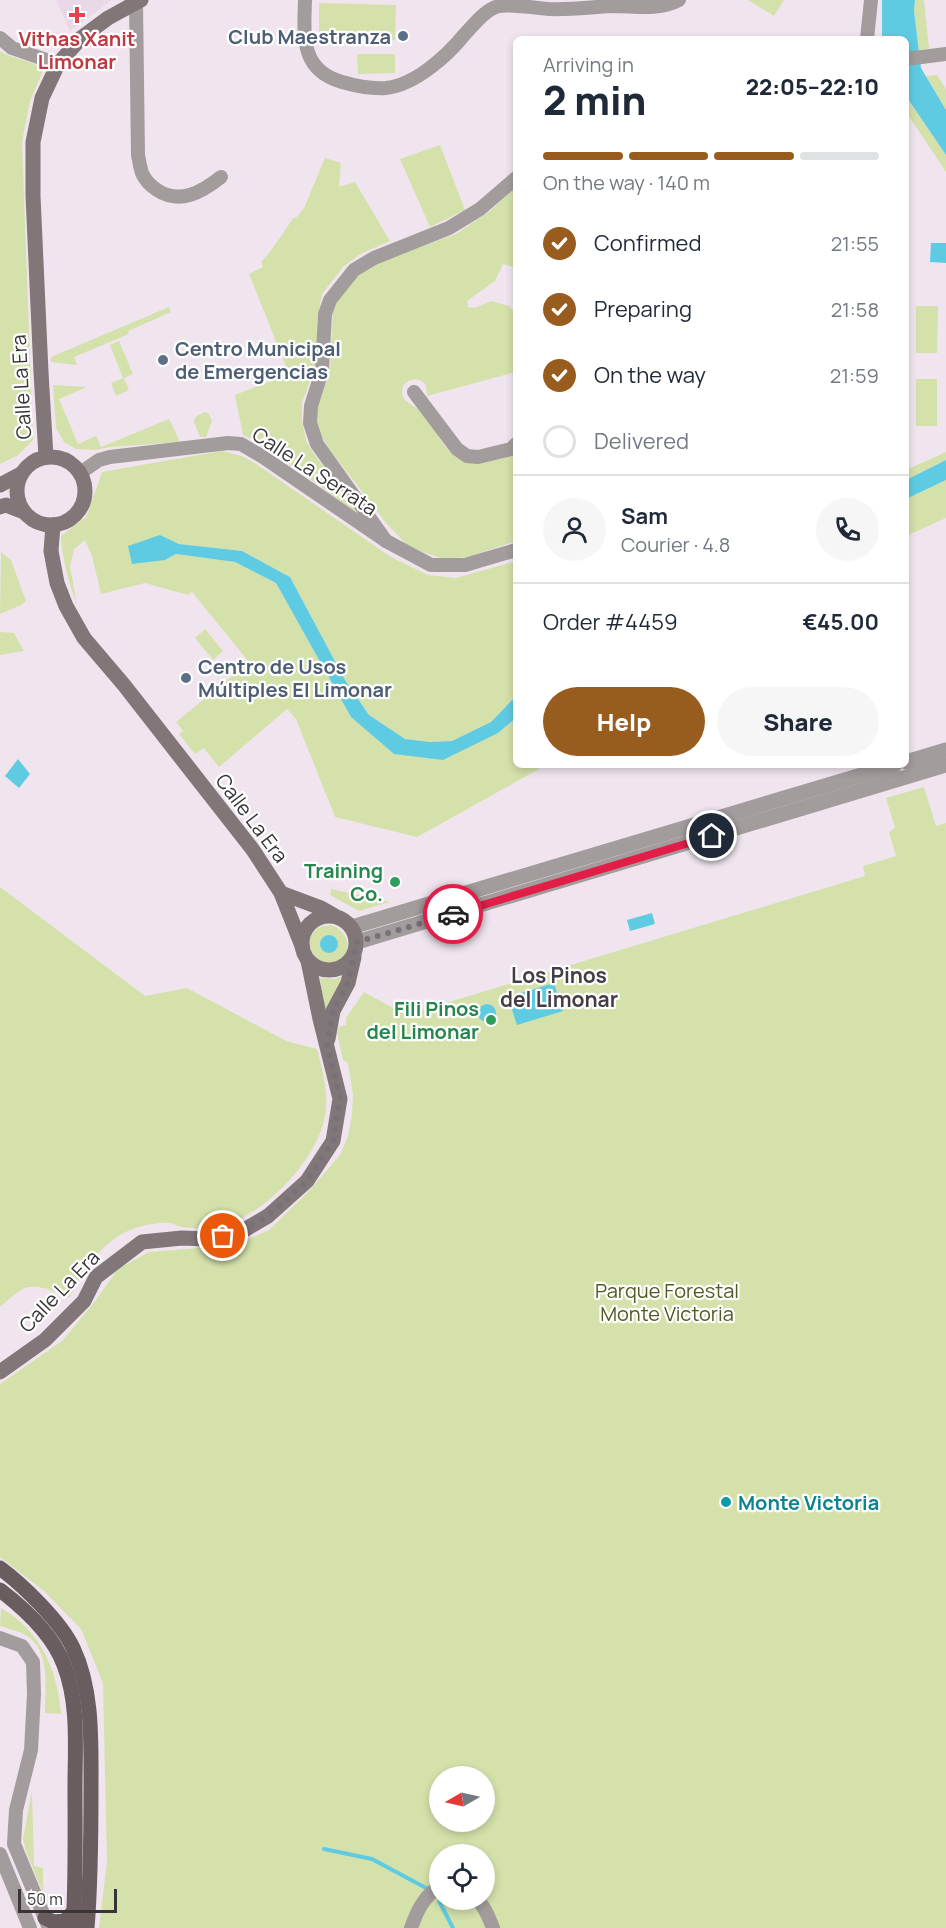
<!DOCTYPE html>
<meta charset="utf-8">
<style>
:root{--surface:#fff;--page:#f6f6f7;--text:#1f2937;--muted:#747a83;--line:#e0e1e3;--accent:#985c1e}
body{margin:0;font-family:Manrope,sans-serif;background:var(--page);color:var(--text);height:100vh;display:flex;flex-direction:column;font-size:22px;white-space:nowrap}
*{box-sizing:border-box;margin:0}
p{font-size:20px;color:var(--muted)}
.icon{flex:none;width:33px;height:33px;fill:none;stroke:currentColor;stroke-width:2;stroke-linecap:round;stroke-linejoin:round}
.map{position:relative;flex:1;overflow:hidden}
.drawer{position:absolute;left:513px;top:36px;width:396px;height:732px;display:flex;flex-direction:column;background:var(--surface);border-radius:9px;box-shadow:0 3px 9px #0003}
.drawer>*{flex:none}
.needle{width:39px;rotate:261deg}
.controls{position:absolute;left:429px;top:1766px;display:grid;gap:12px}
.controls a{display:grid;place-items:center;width:66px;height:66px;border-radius:50%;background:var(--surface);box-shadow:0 3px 9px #0003;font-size:30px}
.scale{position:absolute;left:18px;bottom:15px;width:99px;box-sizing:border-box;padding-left:6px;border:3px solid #383438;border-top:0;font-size:16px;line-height:21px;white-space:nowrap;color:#383438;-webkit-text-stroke:4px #fff;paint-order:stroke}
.pin{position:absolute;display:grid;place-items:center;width:51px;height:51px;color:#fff;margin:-26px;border:3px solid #fff;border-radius:50%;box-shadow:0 2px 6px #0007}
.courier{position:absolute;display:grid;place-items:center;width:60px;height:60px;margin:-30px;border:4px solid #e11d48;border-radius:50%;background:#fff;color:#222;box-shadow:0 2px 8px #0007}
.overview em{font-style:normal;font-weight:800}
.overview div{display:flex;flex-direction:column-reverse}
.overview{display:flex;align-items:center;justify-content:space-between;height:102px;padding:0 30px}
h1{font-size:39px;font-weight:800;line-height:45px}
.bar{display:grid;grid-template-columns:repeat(4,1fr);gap:9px 6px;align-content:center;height:72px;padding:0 30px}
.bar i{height:8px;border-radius:4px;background:var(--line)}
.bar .current{background:var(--accent)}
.bar p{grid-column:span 4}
.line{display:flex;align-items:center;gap:15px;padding:0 30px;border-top:2px solid var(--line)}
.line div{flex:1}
.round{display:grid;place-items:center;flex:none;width:63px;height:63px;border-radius:32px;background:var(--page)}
ol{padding:0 30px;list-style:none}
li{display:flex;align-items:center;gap:18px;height:66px}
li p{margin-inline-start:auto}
li .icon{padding:6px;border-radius:50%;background:var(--accent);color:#fff;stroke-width:4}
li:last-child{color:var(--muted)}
li i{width:33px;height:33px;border:3px solid var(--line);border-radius:50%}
.action{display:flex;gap:12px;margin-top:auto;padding:12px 30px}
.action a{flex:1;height:69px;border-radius:36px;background:var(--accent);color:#fff;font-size:24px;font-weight:800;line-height:69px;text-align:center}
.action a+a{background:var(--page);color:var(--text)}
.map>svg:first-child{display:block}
.built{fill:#e8d8e8}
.green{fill:#d4e1ab;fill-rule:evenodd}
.water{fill:#5fcbe3}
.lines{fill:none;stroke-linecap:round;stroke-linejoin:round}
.stream{stroke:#5fcbe3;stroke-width:4}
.minor{stroke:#a39c9d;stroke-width:14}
.tertiary{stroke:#a39c9d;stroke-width:15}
.secondary{stroke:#817779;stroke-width:15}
.primary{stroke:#695d5f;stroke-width:15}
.done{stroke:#787278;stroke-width:6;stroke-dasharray:0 10.8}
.route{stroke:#e11d48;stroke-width:8}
.health-dot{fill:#e0444e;stroke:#fff;stroke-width:2}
.service-dot{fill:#5c6f8a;stroke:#fff;stroke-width:2}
.leisure-dot{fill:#2e9e5b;stroke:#fff;stroke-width:2}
.culture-dot{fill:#0f9aa8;stroke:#fff;stroke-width:2}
.labels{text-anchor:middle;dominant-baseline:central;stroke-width:4.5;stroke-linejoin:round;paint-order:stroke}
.service-label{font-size:20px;font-weight:bold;fill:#4e5e75;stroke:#fff;text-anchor:start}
.health-label{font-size:20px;font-weight:bold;fill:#be3a42;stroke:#fff}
.street-label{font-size:20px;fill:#383438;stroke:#fff}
.leisure-label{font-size:20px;font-weight:bold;fill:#27864d;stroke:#fff;text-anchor:end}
.park-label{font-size:20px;fill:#505b23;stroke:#fff}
.culture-label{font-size:20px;font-weight:bold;fill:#0d838f;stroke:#fff;text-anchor:start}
.neighbourhood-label{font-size:21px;font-weight:bold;fill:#453c45;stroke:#fff}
</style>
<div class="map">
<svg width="946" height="1928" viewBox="0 0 946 1928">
<rect width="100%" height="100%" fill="#f0e5ef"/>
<!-- built -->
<polygon class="built" points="56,0 112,0 70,31"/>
<!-- green -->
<g class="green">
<polygon points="748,0 784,0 774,16"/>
<polygon points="915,0 924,0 929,49 919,50 914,11"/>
<polygon points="319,3 396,5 395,40 319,39"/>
<path d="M 0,51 C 12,60 34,59 43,71 L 30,101 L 22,142 L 33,440 L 18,455 L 0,464 Z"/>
<polygon points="357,54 395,54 395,73 358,74"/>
<polygon points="937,75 946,89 946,110 926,76"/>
<polygon points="906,96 946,155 946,172 906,112"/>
<polygon points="440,145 465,210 430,227 400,159"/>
<polygon points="325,158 341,163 339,187 355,182 390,241 360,254 343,267 322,294 317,321 317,364 302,402 302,421 306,441 314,454 356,509 354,511 260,443 243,435 235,395 289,374 249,274 263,267 261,262 270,252 294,217 296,218 304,208"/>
<path d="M 516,187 L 516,268 L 503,264 L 495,281 L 467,301 L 468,307 L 475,308 L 491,301 L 509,306 L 516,314 L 516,372 L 427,396 L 426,385 L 421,380 C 412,378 402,381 402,393 C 403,403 415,405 421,412 C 445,440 448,472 494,460 C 501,459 509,457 516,454 L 516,541 L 468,557 L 444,559 L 422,552 L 406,544 L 387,524 L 330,450 L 317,428 L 317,407 L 330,371 L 333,308 L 346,288 L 369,265 L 456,234 L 490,211 Z"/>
<polygon points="916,306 938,306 937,353 916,353"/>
<polygon points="169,307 171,312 128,331 129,334 74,357 77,365 51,362 51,357"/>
<polygon points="119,341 133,374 124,378 129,390 116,396 111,383 123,378 110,345"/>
<rect x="916" y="379" width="21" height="47"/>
<polygon points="53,385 87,387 59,399 78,444 96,436 101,447 169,419 180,442 111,447 94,450 76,449 64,442 56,428"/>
<polygon points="205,412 209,414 212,421 206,437 200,437 194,422 195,417"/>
<path d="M 222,451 L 242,456 L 256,464 L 391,557 L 428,575 L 456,578 L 516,561 L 516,696 L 491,722 L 452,741 L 430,742 L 405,739 L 369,715 L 345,680 L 290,577 L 242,551 L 179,544 L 160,535 L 165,560 L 176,554 L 235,562 L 276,583 L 351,717 L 394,754 L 498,733 L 516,718 L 516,765 L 541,765 L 539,769 L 417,837 L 335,817 L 296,719 L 287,709 L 219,767 L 204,748 L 195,754 L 179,734 L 183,731 L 176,722 L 249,662 L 192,592 L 188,595 L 145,583 L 101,594 L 92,556 L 85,540 L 74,549 L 70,566 L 77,605 C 69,582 62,560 61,536 L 86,517 L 102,472 Z"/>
<polygon points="946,452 946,460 906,480 906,470"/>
<polygon points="946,480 946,518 906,536 906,499"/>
<polygon points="1,552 11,560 26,601 21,605 0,614"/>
<polygon points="205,629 223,651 213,660 195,638"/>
<polygon points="0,632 14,633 24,651 0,655"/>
<path d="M 924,787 L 936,826 L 946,823 L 946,1928 L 99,1928 L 107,1862 L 103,1683 L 81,1629 L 44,1591 L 0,1557 L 0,1384 L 62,1341 L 93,1304 L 118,1269 L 149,1252 L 236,1245 L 269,1230 L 308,1192 L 340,1155 L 348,1136 L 352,1115 L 353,1095 L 348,1063 L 343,1060 L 337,1033 L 339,1027 L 346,1025 L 346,1018 L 364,992 L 406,1015 L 865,876 L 863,866 L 896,856 L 889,832 L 895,828 L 886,798 ZM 440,1776 L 484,1776 L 484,1821 L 440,1821 ZM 440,1854 L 484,1854 L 484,1899 L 440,1899 Z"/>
<path d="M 0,887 L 145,996 L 187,988 L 286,1041 L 317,1049 C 323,1072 330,1098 324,1121 C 314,1163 261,1219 218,1226 C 206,1228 193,1229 182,1227 C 177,1226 173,1223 169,1223 C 156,1222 140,1226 128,1231 C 111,1238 95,1255 84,1270 C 78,1279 75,1289 69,1298 C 58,1293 36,1282 23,1289 C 15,1293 7,1301 0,1307 Z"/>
<polygon points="331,889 390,902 359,911 330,895"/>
<path d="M 331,925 C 345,930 354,946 342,958 C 317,981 290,927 331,925 Z"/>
<polygon points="346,975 324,1016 320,978 335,979"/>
<path d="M 1,1608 C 41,1631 57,1669 61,1714 L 45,1713 C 45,1689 51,1651 27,1636 C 20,1631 9,1629 0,1626 Z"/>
<polygon points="32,1791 34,1866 43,1868 43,1893 26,1851 23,1839"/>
</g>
<!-- water -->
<g class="water">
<polygon points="882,0 915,0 914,11 921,68 946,110 946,155 906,96 906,39 882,39"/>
<polygon points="931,243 946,243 946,263 930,262"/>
<polygon points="946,460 946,480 906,499 906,480"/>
<polygon points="160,535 179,544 242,551 290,577 345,680 369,715 405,739 430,742 452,741 491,722 516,696 516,718 498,733 443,760 394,754 351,717 276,583 235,562 176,554 165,560 132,564 128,546"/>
<polygon points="18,759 30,774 19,788 5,776"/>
<polygon points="652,913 655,924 630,931 627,920"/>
<circle cx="329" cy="944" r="9"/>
<polygon points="554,983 563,1011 517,1025 508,997"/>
<circle cx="487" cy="1013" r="9"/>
</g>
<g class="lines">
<!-- stream -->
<g class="stream">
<polyline points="324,1849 372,1859 426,1888"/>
<polyline points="439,1901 453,1928"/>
</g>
<!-- minor -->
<g class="minor">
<path d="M 305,0 C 304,36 300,70 342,82 C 356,86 372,89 386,88 C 415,85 447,56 464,35 C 474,25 484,10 499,6 C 510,4 537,8 549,9 C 570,10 591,7 612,6 C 635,6 658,11 679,0"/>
<path d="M 136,3 L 138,155 C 139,160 140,167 142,173 C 145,180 151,186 157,190 C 180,205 202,192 221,177"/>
<polyline points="0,38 12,48 58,64"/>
<polyline points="867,39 871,0"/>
<polyline points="906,59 946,54"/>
<polyline points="414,392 457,449 467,456 478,457 511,449 516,444"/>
<polyline points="80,473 99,460 110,457 228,443 241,444 263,457 386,541 431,565 465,565 516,550"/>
<polyline points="386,541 317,444 310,423 311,406 322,371 325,314 330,300 354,270 374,258 449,228 480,209 516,178"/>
<polyline points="0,1638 22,1646 33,1662 34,1694 31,1750 16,1810 14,1844 49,1928"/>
<polyline points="0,1854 30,1928"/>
<path d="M 476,1899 C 485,1906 489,1918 493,1928"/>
<path d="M 411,1928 C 417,1911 424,1896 440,1886"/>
</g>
<!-- tertiary -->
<g class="tertiary">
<polyline points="906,762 946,750"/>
<polyline points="352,927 895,765"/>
<polyline points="357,942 946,765"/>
</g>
<!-- secondary -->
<g class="secondary">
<polyline points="46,457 41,372 33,196 33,142 42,98 58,64 81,38 108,18 141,0"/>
<circle cx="51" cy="491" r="34"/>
<polyline points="0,485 21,474"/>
<polyline points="0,507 6,505 24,512"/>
<polyline points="53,525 51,551 57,583 66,606 84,638 124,685 253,850 281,893 302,946"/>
<polyline points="281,893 321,908 335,916"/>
<circle cx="329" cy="943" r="27"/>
<polyline points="328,1039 333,1011 348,983 354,957"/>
<polyline points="0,1372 45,1340 84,1301 96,1277 142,1242 182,1238 207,1239 239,1233 268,1216 307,1181 333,1141 340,1099 320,1019 308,961"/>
</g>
<!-- primary -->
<g class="primary">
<path d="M 0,1568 C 23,1585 61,1622 73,1648 C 93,1690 91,1741 91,1787 C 91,1834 91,1881 87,1928"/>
<path d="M 0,1590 C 25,1609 53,1635 64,1665 C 79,1704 75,1746 75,1787 C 75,1834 76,1881 73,1928"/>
<polyline points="45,1918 54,1922 65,1921 74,1911"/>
</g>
</g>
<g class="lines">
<!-- done -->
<polyline class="done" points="223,1236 239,1233 268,1216 307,1181 333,1141 340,1098 327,1045 333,1011 348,983 357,942 453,914"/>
<!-- route -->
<polyline class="route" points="453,914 712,836"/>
</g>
<!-- markers -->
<path class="health-dot" d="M74 6h6v6h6v6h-6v6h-6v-6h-6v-6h6z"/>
<g class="service-dot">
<circle cx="403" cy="36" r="6"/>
<circle cx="163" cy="360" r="6"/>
<circle cx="186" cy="678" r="6"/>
</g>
<g class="leisure-dot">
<circle cx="395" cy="882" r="6"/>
<circle cx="491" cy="1020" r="6"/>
</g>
<circle class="culture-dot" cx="726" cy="1502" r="6"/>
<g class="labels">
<!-- service labels -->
<g class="service-label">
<text x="391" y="36" text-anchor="end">Club Maestranza</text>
<text x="175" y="348">Centro Municipal<tspan x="175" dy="23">de Emergencias</tspan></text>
<text x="198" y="666">Centro de Usos<tspan x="198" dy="23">Múltiples El Limonar</tspan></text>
</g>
<!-- health labels -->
<g class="health-label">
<text x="77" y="38">Vithas Xanit<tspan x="77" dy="23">Limonar</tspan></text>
</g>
<!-- street labels -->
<g class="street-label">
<text transform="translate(21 387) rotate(-93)">Calle La Era</text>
<text transform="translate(315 471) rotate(33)">Calle La Serrata</text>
<text transform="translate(252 818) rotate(53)">Calle La Era</text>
<text transform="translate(59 1291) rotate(-46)">Calle La Era</text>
</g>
<!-- leisure labels -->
<g class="leisure-label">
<text x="383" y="870">Training<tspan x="383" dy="23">Co.</tspan></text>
<text x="479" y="1008">Fili Pinos<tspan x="479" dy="23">del Limonar</tspan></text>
</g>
<!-- park labels -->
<g class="park-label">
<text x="667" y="1290">Parque Forestal<tspan x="667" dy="23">Monte Victoria</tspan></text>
</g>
<!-- culture labels -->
<g class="culture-label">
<text x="738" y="1502">Monte Victoria</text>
</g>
<!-- neighbourhood labels -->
<g class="neighbourhood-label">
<text x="559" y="975">Los Pinos<tspan x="559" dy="24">del Limonar</tspan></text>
</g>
</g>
</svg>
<div class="controls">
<a><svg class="needle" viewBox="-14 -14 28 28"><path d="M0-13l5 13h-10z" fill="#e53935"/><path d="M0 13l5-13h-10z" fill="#747a83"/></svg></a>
<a><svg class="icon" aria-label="locate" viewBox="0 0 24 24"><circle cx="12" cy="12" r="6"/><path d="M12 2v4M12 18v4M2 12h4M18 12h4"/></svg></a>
</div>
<div class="scale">50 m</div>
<div class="pin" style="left:223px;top:1236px;background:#ea580c"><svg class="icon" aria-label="bag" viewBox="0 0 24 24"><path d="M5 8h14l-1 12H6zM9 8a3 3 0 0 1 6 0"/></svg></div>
<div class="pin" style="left:712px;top:836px;background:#1f2937"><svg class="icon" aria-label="home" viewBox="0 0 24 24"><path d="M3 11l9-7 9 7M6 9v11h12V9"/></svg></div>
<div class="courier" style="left:453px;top:914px"><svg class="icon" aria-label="car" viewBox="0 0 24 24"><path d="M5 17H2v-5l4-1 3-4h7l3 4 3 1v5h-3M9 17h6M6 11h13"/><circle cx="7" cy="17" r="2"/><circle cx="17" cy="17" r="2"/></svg></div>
<section class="drawer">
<div class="overview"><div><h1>2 min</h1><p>Arriving in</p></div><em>22:05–22:10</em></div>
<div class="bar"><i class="current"></i><i class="current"></i><i class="current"></i><i></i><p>On the way · 140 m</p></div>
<ol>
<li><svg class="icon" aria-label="check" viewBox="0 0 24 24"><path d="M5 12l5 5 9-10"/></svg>Confirmed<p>21:55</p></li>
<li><svg class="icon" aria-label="check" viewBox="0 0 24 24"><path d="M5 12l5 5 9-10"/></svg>Preparing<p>21:58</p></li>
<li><svg class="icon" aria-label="check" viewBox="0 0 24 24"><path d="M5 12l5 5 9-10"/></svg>On the way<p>21:59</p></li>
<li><i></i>Delivered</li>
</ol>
<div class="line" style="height:108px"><a class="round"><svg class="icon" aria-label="person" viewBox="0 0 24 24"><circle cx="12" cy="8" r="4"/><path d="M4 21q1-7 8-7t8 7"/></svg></a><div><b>Sam</b><p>Courier · 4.8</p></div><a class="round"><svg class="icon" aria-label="phone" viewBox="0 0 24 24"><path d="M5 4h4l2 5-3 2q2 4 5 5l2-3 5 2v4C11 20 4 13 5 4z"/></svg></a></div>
<div class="line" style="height:78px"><div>Order #4459</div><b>€45.00</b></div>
<div class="action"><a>Help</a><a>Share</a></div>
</section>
</div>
